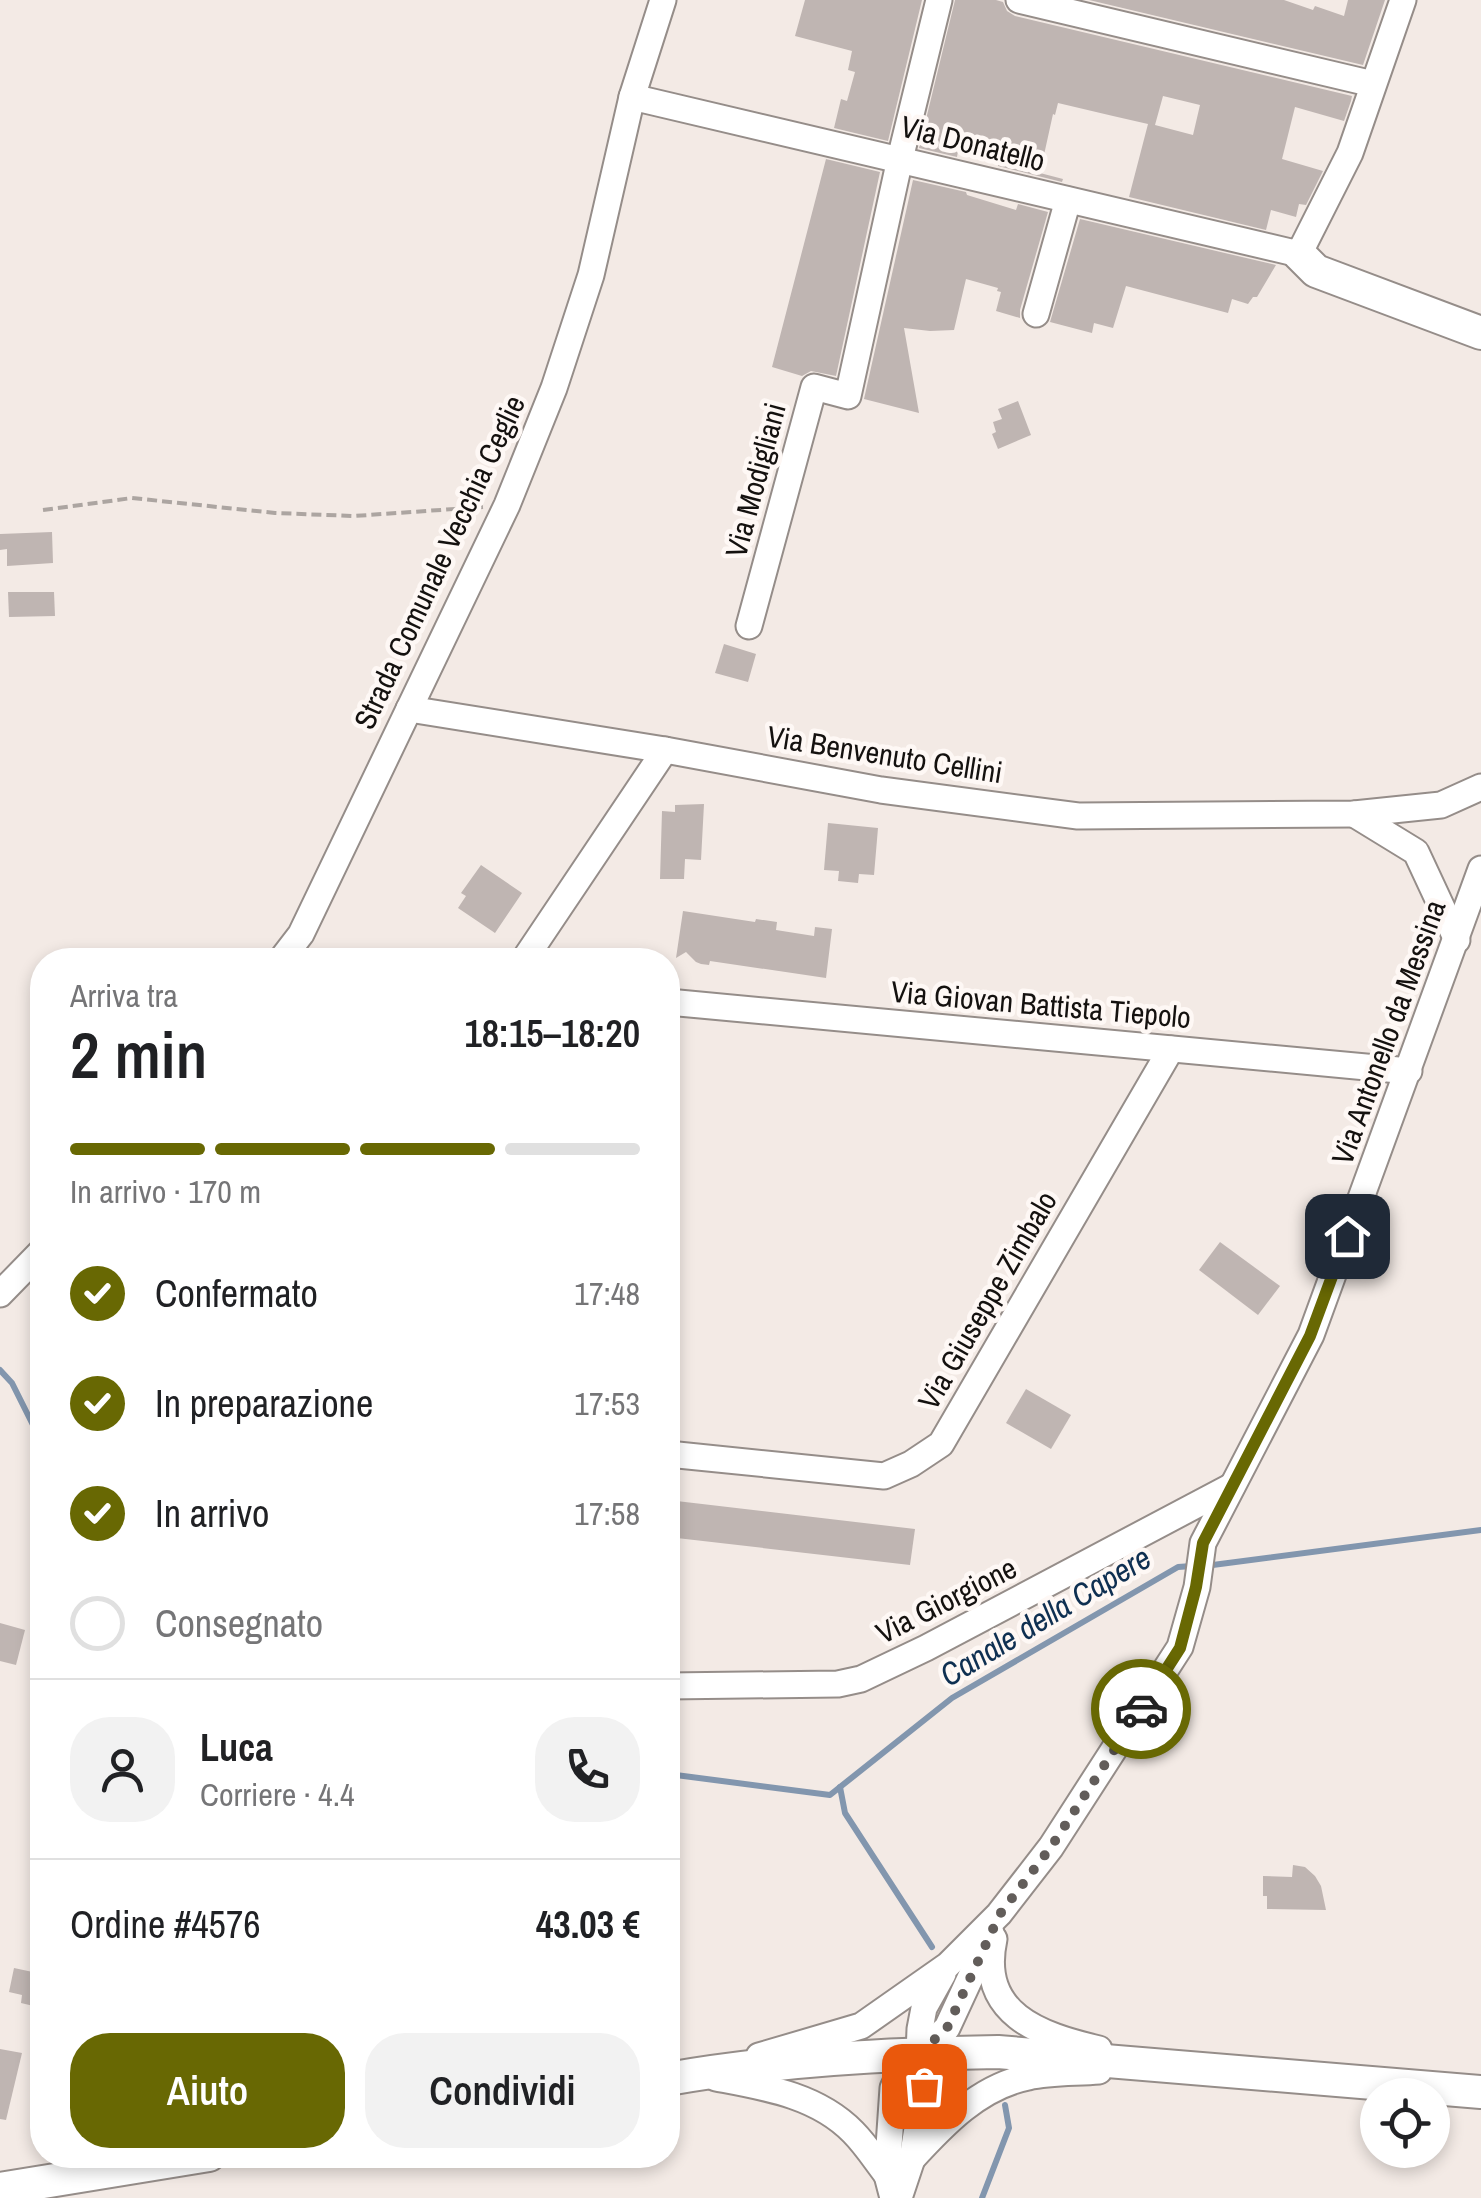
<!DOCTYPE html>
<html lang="it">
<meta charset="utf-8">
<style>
:root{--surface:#fff;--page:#f2f2f2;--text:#202124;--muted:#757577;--line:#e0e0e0;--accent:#686803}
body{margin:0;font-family:"Archivo Narrow",sans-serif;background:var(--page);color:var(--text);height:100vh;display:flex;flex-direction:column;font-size:38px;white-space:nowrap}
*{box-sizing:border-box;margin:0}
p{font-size:32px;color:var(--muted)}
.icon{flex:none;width:55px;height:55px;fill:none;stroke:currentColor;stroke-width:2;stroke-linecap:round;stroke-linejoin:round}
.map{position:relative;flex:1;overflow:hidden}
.details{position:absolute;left:30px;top:948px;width:650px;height:1220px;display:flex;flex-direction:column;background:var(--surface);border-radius:40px;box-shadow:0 5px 15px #0003}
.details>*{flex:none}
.buttons{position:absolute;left:1360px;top:2078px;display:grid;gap:20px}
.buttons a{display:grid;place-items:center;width:90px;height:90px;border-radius:50%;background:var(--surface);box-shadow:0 5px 15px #0003;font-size:50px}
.pin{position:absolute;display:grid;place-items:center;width:85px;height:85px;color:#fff;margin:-42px;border-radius:20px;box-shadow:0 5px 15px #0006}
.courier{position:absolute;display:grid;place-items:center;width:100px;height:100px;margin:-50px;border:8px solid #686803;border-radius:50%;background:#fff;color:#222;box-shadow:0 2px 12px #0007}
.head em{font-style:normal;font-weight:600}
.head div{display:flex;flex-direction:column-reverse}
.head{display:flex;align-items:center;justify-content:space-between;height:170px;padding:0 40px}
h1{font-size:65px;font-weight:600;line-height:75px}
.bar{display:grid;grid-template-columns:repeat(4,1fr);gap:15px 10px;align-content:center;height:120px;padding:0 40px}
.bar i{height:12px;border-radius:8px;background:var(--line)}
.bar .active{background:var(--accent)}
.bar p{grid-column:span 4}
.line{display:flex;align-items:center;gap:25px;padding:0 40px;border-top:2px solid var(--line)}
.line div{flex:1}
.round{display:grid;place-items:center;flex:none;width:105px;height:105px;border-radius:40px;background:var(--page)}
ol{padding:0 40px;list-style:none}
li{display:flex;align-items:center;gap:30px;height:110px}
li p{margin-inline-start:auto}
li .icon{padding:10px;border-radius:50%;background:var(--accent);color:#fff;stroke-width:4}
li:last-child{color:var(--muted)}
li i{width:55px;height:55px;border:5px solid var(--line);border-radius:50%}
.cta{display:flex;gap:20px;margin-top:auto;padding:20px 40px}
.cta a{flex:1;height:115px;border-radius:40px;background:var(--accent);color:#fff;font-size:40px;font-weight:600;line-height:115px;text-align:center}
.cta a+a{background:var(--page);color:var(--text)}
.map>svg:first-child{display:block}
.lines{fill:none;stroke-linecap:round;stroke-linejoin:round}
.stream{stroke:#8296ae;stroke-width:6}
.building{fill:#bfb5b2;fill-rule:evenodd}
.street-casing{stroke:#958d89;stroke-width:29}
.secondary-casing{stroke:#958d89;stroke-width:36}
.path{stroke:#aca5a1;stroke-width:4;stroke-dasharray:10 5;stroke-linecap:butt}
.street{stroke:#fff;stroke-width:25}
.secondary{stroke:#fff;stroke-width:32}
.done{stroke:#625d5a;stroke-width:10;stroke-dasharray:0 18}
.route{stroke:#686803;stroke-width:12}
.labels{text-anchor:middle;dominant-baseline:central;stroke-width:9;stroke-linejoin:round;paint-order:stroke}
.street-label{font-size:30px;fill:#14110f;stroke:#fef8f5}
.water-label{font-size:32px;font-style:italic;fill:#0e2f51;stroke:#fef8f5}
</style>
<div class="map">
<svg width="1481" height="2198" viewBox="0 0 1481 2198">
<rect width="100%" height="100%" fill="#f3eae5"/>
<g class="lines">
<!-- stream -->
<g class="stream">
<polyline points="0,1370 12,1383 42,1443"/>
<polyline points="1205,1566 1481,1530"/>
<polyline points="668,1774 830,1795 952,1698 1178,1567 1192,1566"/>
<polyline points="840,1787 845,1813 932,1947"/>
<polyline points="982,2198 1009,2128 1005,2105"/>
</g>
</g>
<!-- building -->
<g class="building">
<polygon points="805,0 922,0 888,141 834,128 841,99 847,101 855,72 848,70 852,51 795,36"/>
<path d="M 955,0 L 996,0 L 1003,2 L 1007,11 L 1015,16 L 1352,96 L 1351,101 L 1344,121 L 1295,107 L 1282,159 L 1323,171 L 1306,205 L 1299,204 L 1296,217 L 1271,210 L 1266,230 L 1129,197 L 1148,124 L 1113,116 L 1058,103 L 1055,115 L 1053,114 L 1040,173 L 1063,179 L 1062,182 L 998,166 L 1000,154 L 959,145 L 957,157 L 919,148 ZM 1163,96 L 1200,105 L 1193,135 L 1155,125 Z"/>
<polygon points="1089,0 1284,0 1313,10 1315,6 1344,16 1348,0 1385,0 1363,65"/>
<polygon points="826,159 880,172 836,376 811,371 802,376 772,367"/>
<polygon points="913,180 966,192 967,195 1016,210 1018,204 1048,212 1020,310 1020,318 996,311 1001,292 997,291 998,288 966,279 954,330 930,331 904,328 919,413 864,399"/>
<polygon points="1080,219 1276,265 1257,297 1253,297 1248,304 1232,299 1228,313 1126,286 1113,328 1094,323 1092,333 1050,322"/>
<polygon points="1018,401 1031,435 998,449 992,434 996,432 993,422 1002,419 998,409"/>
<polygon points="52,532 53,563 7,566 7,549 0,550 0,534"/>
<polygon points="8,592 54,592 55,616 9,617"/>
<polygon points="724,644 756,654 748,682 715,673"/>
<polygon points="704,804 701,860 685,859 684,879 660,879 662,811 675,812 675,805"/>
<polygon points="828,823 878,828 874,875 859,874 858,883 838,881 839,871 824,870"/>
<polygon points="481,865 522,893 495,933 458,908 466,896 461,893"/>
<polygon points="683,911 755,922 756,919 777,922 776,930 814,936 815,927 832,929 826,978 710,961 709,965 701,964 696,962 686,952 676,958"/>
<polygon points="1220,1242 1280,1286 1258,1315 1199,1270"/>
<polygon points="1026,1389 1071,1415 1051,1449 1006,1423"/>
<polygon points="668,1500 915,1529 910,1565 668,1537"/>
<polygon points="0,1623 25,1630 16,1665 0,1661"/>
<polygon points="1293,1865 1305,1867 1315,1876 1321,1886 1326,1910 1267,1909 1267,1896 1263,1896 1263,1876 1292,1877"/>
<polygon points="14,1968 42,1974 42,2008 21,2003 22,1995 9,1992"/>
<polygon points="0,2049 22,2053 6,2120 0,2119"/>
</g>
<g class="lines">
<!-- street casing -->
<g class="street-casing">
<g id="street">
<polyline points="1019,0 1373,84"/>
<polyline points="632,97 1299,254 1350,153 1403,0"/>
<polyline points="1036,314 1068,200"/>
<polyline points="749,626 814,387 848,396 900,159 939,0"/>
<polyline points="409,709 665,750 881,790 1078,816 1354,814 1441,805 1481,787"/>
<polyline points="1354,814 1416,852 1457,940"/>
<polyline points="281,960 301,934 507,505 554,388 591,275 632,97 663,0"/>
<polyline points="524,960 665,750"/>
<polyline points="668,1002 1409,1071"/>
<polyline points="0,1294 42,1251"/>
<polyline points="668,1454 884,1476 911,1464 941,1444 1171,1049"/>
<polyline points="668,1686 838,1684 861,1679 926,1648 1232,1486"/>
<path d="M 994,1939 C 978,2014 1039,2035 1099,2049"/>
<polyline points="759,2056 861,2026 948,1965 999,1914 1051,1847 1180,1647 1197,1587 1203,1543 1311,1335 1481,869"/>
<path d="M 716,2078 C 764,2087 817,2095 853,2132 C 866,2145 876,2161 887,2175"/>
<path d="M 912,2159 C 944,2124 979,2087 1028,2077 C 1050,2072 1076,2073 1099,2071"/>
<polyline points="893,2198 887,2175 893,2088 901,2071 947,2028 991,1933"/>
<polyline points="899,2198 912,2159 924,2086 919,2054 920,2029 924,2008 943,1974"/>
</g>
</g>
<!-- secondary casing -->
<g class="secondary-casing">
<g id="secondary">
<polyline points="1299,254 1316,271 1481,333"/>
<path d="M 668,2079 C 777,2060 888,2054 998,2052 L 1481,2092"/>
<polyline points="0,2189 209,2155"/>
</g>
</g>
<!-- path -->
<polyline class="path" points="43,510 132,498 275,513 354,516 483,507"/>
<!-- street -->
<use href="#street" class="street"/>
<!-- secondary -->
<use href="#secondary" class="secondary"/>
</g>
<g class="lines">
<!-- done -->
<polyline class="done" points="924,2086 919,2054 947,2028 1000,1914 1051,1847 1141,1709"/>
<!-- route -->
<polyline class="route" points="1141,1709 1180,1648 1196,1587 1203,1543 1310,1336 1347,1236"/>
</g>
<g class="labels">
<!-- street labels -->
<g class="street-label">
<text transform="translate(973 143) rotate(14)">Via Donatello</text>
<text transform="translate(755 480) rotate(-75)">Via Modigliani</text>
<text transform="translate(439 562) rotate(-65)">Strada Comunale Vecchia Ceglie</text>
<text transform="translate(885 754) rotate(9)">Via Benvenuto Cellini</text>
<text transform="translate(1041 1004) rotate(5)">Via Giovan Battista Tiepolo</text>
<text transform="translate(1388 1032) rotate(-70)">Via Antonello da Messina</text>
<text transform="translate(987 1300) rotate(-60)">Via Giuseppe Zimbalo</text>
<text transform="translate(946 1600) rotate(-27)">Via Giorgione</text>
</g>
<!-- water labels -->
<g class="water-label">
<text transform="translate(1045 1616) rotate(-31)">Canale della Capere</text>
</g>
</g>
</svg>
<div class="buttons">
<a><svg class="icon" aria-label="locate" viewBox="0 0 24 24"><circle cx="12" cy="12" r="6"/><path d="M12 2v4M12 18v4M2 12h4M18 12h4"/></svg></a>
</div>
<div class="pin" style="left:924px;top:2086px;background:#ea580c"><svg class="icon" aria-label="bag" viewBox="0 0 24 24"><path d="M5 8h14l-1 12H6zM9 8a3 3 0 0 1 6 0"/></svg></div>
<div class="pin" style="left:1347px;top:1236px;background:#1f2937"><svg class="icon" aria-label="home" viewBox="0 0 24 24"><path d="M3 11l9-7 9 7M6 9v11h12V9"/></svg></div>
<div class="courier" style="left:1141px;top:1709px"><svg class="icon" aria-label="car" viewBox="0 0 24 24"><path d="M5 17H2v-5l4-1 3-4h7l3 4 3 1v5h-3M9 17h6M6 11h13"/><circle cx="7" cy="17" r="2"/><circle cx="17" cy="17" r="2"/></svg></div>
<section class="details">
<div class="head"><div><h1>2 min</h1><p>Arriva tra</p></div><em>18:15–18:20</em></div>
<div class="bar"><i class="active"></i><i class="active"></i><i class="active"></i><i></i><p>In arrivo · 170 m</p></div>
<ol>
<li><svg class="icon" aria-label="check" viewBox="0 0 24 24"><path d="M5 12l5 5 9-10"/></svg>Confermato<p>17:48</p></li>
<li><svg class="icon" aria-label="check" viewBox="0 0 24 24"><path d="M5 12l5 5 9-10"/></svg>In preparazione<p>17:53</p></li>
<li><svg class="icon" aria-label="check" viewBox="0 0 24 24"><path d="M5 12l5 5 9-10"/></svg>In arrivo<p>17:58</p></li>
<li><i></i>Consegnato</li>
</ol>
<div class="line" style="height:180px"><a class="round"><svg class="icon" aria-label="person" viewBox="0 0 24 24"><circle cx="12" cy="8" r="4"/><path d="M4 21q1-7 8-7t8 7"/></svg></a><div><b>Luca</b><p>Corriere · 4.4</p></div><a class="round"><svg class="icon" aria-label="phone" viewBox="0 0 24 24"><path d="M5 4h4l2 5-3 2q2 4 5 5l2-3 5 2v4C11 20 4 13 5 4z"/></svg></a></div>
<div class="line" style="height:130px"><div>Ordine #4576</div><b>43.03 €</b></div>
<div class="cta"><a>Aiuto</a><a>Condividi</a></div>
</section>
</div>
